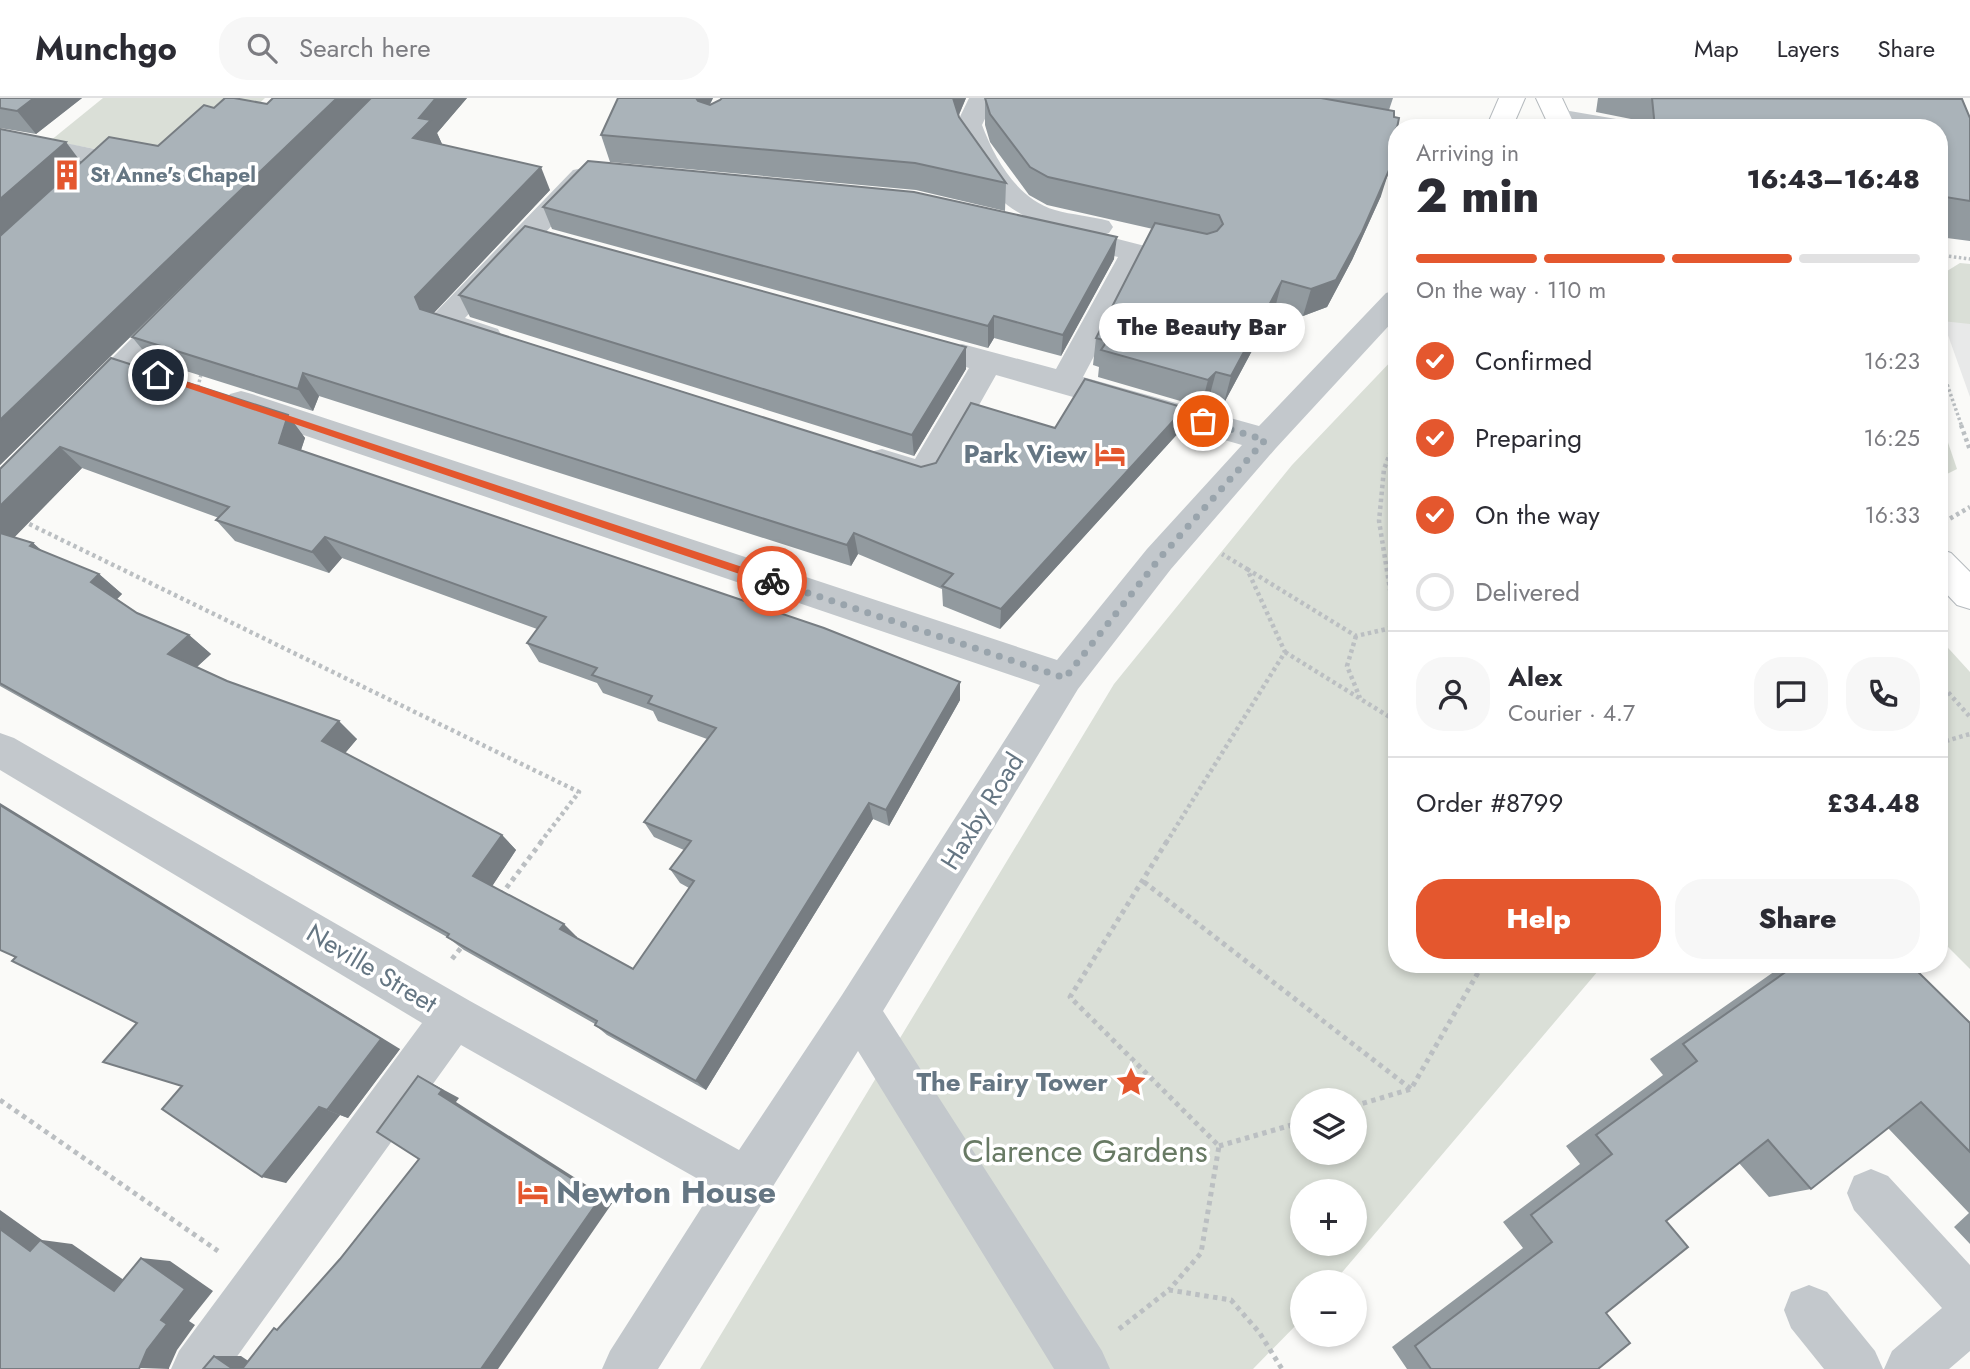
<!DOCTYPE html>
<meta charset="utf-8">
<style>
:root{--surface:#fff;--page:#f7f7f7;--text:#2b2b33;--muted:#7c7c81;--line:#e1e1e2;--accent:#e4572e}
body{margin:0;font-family:Jost,sans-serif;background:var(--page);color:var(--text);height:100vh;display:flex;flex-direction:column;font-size:26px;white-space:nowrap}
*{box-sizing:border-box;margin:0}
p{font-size:23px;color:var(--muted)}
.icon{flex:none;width:38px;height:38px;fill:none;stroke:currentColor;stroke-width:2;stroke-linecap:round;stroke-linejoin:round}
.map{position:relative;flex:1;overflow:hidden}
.sheet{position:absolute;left:1388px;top:21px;width:560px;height:854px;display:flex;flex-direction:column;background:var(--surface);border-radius:28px;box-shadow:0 4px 10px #0003}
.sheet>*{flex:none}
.fabs{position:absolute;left:1290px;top:990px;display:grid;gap:14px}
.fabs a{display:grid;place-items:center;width:77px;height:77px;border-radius:50%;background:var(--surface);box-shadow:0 4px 10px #0003;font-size:35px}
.pin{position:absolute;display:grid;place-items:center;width:60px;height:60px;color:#fff;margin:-30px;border:4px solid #fff;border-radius:50%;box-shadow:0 2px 7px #0007}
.courier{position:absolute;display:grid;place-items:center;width:70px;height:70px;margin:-35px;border:5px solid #e4572e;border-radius:50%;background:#fff;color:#222;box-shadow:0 2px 9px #0007}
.bubble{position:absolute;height:49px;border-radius:24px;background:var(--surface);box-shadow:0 4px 10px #0003;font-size:23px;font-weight:800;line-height:49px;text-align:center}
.head em{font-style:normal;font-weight:800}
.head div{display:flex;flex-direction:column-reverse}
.head{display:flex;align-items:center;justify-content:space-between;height:119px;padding:0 28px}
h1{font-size:46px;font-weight:800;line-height:52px}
.bar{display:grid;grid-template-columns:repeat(4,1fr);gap:10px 7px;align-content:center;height:84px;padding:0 28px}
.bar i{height:9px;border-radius:5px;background:var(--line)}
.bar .selected{background:var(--accent)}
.bar p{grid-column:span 4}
.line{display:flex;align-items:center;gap:18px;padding:0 28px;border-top:2px solid var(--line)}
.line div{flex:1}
.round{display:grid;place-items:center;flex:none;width:74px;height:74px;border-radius:28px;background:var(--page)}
ol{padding:0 28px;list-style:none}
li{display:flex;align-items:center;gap:21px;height:77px}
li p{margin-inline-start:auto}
li .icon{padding:7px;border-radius:50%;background:var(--accent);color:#fff;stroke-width:4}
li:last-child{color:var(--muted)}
li i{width:38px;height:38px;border:4px solid var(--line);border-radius:50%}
.primary-button{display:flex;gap:14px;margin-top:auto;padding:14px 28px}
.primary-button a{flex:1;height:80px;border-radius:28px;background:var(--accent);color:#fff;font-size:28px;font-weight:800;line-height:80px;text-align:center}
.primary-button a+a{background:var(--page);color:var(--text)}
header{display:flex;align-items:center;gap:42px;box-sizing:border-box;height:98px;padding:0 35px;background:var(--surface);border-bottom:2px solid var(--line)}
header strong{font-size:33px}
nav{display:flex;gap:38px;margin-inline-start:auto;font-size:24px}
.search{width:490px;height:63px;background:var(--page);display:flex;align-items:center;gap:18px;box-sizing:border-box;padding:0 24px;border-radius:28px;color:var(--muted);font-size:26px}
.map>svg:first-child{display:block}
.built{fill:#e8e9e9}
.green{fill:#dadfd7;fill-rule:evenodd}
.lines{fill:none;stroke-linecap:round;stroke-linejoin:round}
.major-casing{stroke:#b5babe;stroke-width:2}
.path-far2{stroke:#bbbfc2;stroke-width:3.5;stroke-dasharray:2.5 2.5;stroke-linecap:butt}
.path-far1{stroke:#bbbfc2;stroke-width:4.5;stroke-dasharray:3.5 3.5;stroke-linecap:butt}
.path{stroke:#bbbfc2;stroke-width:5;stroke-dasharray:4.5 4.5;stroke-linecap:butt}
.minor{fill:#c3c8cc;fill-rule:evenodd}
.major{fill:#fff;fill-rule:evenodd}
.wall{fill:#929a9f;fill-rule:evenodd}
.shaded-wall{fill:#777d82}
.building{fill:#aab3b9;stroke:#777d82;stroke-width:2}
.route{fill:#e4572e}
.done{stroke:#99a4ac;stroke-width:7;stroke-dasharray:0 12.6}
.labels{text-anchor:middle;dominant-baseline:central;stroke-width:7;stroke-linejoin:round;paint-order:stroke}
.far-poi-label{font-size:21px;font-weight:bold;fill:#657683;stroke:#fff;text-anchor:start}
.poi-label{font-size:26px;font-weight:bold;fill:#657683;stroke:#fff;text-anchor:end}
.street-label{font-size:26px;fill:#657683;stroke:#fff}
.near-park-label{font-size:32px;fill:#687a64;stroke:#fff}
.near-poi-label{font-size:32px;font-weight:bold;fill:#657683;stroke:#fff;text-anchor:start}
</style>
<header>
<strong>Munchgo</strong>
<div class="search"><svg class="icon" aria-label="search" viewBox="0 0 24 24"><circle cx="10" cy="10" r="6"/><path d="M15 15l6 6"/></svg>Search here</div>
<nav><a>Map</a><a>Layers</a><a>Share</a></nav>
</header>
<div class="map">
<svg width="1970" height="1271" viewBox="0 0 1970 1271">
<rect width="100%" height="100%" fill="#fafaf8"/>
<!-- built -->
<polygon class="built" points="1970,166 1970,299 1939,212 1939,178"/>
<!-- green -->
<g class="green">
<polygon points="103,0 265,0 241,23 176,65 50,43"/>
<polygon points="1960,165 1970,166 1970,226 1942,223 1939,212 1939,178"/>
<path d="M 1396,258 L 1396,866 L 1604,866 L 1333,1185 L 1302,1185 L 1302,1221 L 1253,1271 L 700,1271 L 1114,586 L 1292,367 ZM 1302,1003 L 1354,1003 L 1354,1055 L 1302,1055 ZM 1302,1094 L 1354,1094 L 1354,1146 L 1302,1146 Z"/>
<polygon points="1939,318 1957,371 1939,380"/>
<polygon points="1939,540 1970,574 1970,871 1939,840"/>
</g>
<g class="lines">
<!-- major casing -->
<g class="major-casing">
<g id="major">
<polygon points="1499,0 1525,0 1512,30 1486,30"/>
<polygon points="1536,0 1562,0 1576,30 1550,30"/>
<polygon points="1939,451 1951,455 1970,474 1970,511 1957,507 1939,488"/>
</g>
</g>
<!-- path-far2 -->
<g class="path-far2">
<polyline points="1939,157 1970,161"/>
<polyline points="1939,263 1962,329"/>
<polyline points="198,289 202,272"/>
</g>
<!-- path-far1 -->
<g class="path-far1">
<polyline points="1961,327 1970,352"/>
<polyline points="1396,340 1384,371 1379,423 1396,529"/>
<polyline points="23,423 579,694 540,745"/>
<polyline points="1944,424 1970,409"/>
<polyline points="1247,471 1356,538 1396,529"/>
<polyline points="1356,538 1347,568 1360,600"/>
<polyline points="1285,554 1396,623"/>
<polyline points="1939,584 1970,619"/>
<polyline points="1939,645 1970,636"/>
<polyline points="1166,745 1285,554 1247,471 1222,456"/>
</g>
<!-- path -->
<g class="path">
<polyline points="1167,743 1070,899 1219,1048 1201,1155 1169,1192"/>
<polyline points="1144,784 1411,991"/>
<polyline points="501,797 542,743"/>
<polyline points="452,861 464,846"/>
<polyline points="0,1002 218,1153"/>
<polyline points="1354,1008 1411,991 1483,866"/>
<polyline points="1219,1048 1302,1024"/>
<polyline points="1119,1231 1169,1192 1231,1202 1259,1234 1282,1271"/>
</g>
<!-- minor -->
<g class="minor">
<path d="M 969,0 L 995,0 L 982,27 C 995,61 1017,101 1055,112 C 1072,117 1091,118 1109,123 L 1113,129 L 1109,135 L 1102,137 L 1145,148 L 1149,154 L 1083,279 L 1259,328 L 1386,195 L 1396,192 L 1396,220 L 1276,350 L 1171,471 L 1078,591 L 883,913 L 1102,1253 L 1110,1271 L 1054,1271 L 858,953 L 658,1271 L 602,1271 L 610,1253 L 714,1090 L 461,947 L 228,1271 L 171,1271 L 179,1253 L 422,925 L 0,672 L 0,635 L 14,640 L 470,903 L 739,1052 L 842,897 L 1040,587 L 230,312 L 225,304 L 230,296 L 241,293 L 252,296 L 1057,562 L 1147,451 L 1242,347 L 996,277 L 935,385 L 923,388 L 870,372 L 866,363 L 870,354 L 882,351 L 915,361 L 969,270 L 951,264 L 947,257 L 951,250 L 962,246 L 1056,271 L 1118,159 L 1056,144 L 1052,138 L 1060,131 C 1001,117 977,82 956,27 Z"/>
<polygon points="1558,11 1622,22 1631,24 1635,30 1575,30 1549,24 1545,19 1549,14"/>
<path d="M 0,32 L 110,54 L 119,56 L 123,62 C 113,77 98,92 79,87 L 75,81 L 90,66 L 0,48 Z"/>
<polygon points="583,70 593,72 596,78 593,84 465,220 498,231 502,238 498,245 487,248 433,231 429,224 433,217 573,72"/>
<polygon points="178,202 189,205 193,212 189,219 101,309 90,312 79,309 74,301 79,293 167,205"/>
<polygon points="1871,1071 1888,1078 1970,1167 1970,1253 1949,1271 1884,1271 1892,1253 1942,1210 1854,1112 1847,1095 1854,1078"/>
<polygon points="1809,1187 1827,1194 1875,1253 1883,1271 1824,1271 1791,1230 1784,1212 1791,1194"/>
</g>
<!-- major -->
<use href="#major" class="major"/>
</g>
<!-- wall -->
<g class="wall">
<polygon points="0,0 82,0 36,36 0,30"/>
<polygon points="273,0 467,0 437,35 442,46 550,92 434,215 921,369 1055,330 1181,332 1000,531 943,508 942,491 858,456 851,468 319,298 313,313 151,262 132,239 225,146 0,367 0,31 81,64 158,48 214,10 267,6"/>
<polygon points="713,0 710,7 720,2 722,0 966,0 959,17 959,19 1006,85 1005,113 916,92 610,64 601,37"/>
<polygon points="985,0 1393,0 1389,12 1381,98 1352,162 1327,209 1303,218 1275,210 1224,305 1209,300 1201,309 1098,279 1099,269 1093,267 1096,240 1153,131 1047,107 1029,97 990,44 985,27"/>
<polygon points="1598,0 1957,0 1970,20 1970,143 1939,139 1939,30 1634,30 1636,26 1631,21 1596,14"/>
<polygon points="543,109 1114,161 1061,258 994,240 988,250 552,131"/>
<polygon points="459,197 966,249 966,271 914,358 470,219"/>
<path d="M 111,260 L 288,317 L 305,340 L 301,352 L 960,584 L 960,602 L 889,728 L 873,721 L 706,992 L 607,937 L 595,927 L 595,926 L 464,852 L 447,839 L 0,588 L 0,371 ZM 82,370 L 219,420 L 216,422 L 235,443 L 329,475 L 342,460 L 537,531 L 527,545 L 539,564 L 597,585 L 603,595 L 653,613 L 658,623 L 707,641 L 644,724 L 654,739 L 684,752 L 670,771 L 680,785 L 689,790 L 633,871 L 577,840 L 577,839 L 492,788 L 516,752 L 502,737 L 345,655 L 357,641 L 197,569 L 211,556 L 189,537 L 137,515 L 117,501 L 122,496 L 99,476 L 42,453 L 33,445 L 14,439 Z"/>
<polygon points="16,859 400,951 348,1020 340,1017 286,1085 181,988 103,964 137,925"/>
<polygon points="1785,866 1910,866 1970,925 1970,1146 1954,1129 1969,1115 1888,1030 1811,1091 1769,1099 1739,1065 1666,1123 1606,1215 1598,1271 1407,1271 1392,1249 1523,1150 1503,1124 1580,1066 1566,1048 1663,977 1650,961"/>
</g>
<!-- shaded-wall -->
<g class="shaded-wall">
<polygon points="34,0 82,0 36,36 17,13"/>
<polygon points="337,0 373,0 0,367 0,322"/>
<polygon points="436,0 467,0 437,35 442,46 413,40 419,20"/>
<polygon points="694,0 713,0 700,23"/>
<polygon points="953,0 966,0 954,28"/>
<polygon points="66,44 84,68 0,142 0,101"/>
<polygon points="541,69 550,92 427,222 420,211 415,199"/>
<polygon points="1390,70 1381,98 1352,162 1327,209 1303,218 1311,191"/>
<polygon points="1117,139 1114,161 1061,258 1063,237"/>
<polygon points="1282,183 1275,210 1224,305 1231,278"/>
<polygon points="994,218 994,240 988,250 988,228"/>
<polygon points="966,249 966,271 914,358 912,337"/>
<polygon points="1216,274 1209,300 1201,309 1208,282"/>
<polygon points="303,275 319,298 313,313 298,291"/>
<polygon points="1185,310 1181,332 1000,531 1001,511"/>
<polygon points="288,317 305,340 296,367 279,345"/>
<polygon points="60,349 82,370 5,449 0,445 0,408"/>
<polygon points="854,435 858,456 851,468 847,447"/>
<polygon points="325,439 342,460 329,475 312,454"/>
<polygon points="33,445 57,466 30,448"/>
<polygon points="99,476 122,496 114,504 91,484"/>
<polygon points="189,537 211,556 190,575 168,556"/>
<polygon points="960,584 960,602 889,728 886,712"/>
<polygon points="339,623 357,641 341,660 322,643"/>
<polygon points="0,705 400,951 348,1020 327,1012 0,707"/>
<polygon points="869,705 873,721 706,992 696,983"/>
<polygon points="502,737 516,752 489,793 473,778"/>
<polygon points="564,826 577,839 574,844 560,831"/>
<polygon points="418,978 459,1000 456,1004 613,1104 498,1271 481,1271 439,996"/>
<polygon points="319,1009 340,1017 286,1085 262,1079"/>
<polygon points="0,1112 42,1142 72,1146 144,1196 114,1193 30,1153 0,1131"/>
<polygon points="141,1160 170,1163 213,1193 189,1223 195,1227 177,1252 169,1270 169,1271 139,1270 161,1222"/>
<polygon points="214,1258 241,1258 260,1271 233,1271"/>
</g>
<!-- building -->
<g class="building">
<polygon points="0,0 34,0 17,13 0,10"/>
<polygon points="225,0 234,0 267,6 273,0 337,0 0,322 0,138 109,39 158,48 204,7 214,10"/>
<polygon points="371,0 436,0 419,20 431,22 413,40 541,69 415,199 420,211 921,369 936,365 971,305 1055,330 1085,281 1185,310 1001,511 942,488 953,476 854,435 847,447 303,275 298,291 132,239"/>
<polygon points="618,0 696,0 698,3 710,7 720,2 722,0 953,0 959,19 1006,85 915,65 601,37"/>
<polygon points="985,0 1321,0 1394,13 1394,19 1399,20 1397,30 1396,30 1390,70 1362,134 1336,182 1311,191 1282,183 1231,278 1216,274 1208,282 1101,252 1107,243 1096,240 1155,125 1207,136 1217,133 1223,126 1219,117 1048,79 1030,69 990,16"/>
<polygon points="1652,0 1962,1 1970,20 1970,103 1939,98 1939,30 1655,30"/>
<polygon points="0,31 66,44 0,101"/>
<polygon points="588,63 914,94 1117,139 1063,237 994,218 988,228 543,109"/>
<polygon points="525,128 966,249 912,337 459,197"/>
<polygon points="111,260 288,317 279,345 824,530 960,584 886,712 869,705 696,983 595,927 597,923 447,839 449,836 0,585 0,435 33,445 30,448 99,476 91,484 137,515 189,537 168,556 227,583 339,623 322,643 502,737 473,778 564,826 560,831 633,871 694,783 670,771 691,743 644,724 716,630 648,605 652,598 592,577 597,570 527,545 546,519 325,439 312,454 216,422 229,409 60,349 0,408 0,371"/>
<polygon points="0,707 381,941 327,1012 319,1009 262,1079 162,1011 182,988 103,964 137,925 12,863 16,859 0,852"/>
<polygon points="1797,866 1910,866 1970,925 1970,1054 1921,1004 1811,1091 1768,1042 1666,1123 1688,1149 1606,1215 1630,1245 1598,1271 1431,1271 1415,1248 1552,1144 1531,1117 1612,1056 1596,1037 1697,963 1683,946"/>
<polygon points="418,978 442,992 439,996 601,1099 481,1271 242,1271 274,1230 277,1232 340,1161 419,1061 377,1034"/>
<polygon points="0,1131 30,1153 40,1142 114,1193 141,1160 185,1191 161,1222 167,1226 147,1252 139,1271 0,1271"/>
<polygon points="214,1258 233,1271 203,1271"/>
</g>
<!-- route -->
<polygon class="route" points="158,274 775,480 777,483 772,487 155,279 153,277"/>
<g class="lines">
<!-- done -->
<polyline class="done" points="772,483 1065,580 1159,461 1265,342 1203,323"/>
</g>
<!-- icons -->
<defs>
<g id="building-bare" transform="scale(2.415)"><path d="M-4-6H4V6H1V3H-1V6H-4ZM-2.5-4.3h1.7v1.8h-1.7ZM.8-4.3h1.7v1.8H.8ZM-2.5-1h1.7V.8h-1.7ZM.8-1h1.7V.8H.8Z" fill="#e4572e" stroke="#fff" stroke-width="2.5" paint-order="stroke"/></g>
<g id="hotel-bare" transform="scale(2.415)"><path d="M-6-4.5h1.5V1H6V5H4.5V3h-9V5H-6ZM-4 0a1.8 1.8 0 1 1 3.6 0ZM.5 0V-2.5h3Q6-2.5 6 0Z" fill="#e4572e" stroke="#fff" stroke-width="2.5" paint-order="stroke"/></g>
<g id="sight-bare" transform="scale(2.415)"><path d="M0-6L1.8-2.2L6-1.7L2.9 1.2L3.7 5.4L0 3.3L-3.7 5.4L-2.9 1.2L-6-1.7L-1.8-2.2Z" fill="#e4572e" stroke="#fff" stroke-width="2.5" paint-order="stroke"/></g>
</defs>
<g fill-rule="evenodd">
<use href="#building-bare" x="67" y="77"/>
<use href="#hotel-bare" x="1110" y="356"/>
<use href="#sight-bare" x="1131" y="984"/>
<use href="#hotel-bare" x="533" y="1094"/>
</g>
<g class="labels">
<!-- far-poi labels -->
<g class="far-poi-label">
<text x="90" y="77">St Anne's Chapel</text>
</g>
<!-- poi labels -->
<g class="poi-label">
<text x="1087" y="356">Park View</text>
<text x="1108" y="984">The Fairy Tower</text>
</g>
<!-- street labels -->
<g class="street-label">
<text transform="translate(982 713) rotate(-58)">Haxby Road</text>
<text transform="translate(372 870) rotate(31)">Neville Street</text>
</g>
<!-- near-park labels -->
<g class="near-park-label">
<text x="1085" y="1053">Clarence Gardens</text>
</g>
<!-- near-poi labels -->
<g class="near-poi-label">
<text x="556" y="1094">Newton House</text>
</g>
</g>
</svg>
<div class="fabs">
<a><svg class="icon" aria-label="layers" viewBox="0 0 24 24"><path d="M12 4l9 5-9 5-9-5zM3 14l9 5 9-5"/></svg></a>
<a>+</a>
<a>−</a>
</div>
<div class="pin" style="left:1203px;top:323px;background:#ea580c"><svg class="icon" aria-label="bag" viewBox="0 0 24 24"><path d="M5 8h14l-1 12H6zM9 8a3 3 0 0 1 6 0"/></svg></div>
<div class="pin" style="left:158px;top:277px;background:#1f2937"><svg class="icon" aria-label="home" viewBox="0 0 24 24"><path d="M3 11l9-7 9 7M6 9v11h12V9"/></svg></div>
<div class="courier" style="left:772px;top:483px"><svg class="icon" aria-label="bike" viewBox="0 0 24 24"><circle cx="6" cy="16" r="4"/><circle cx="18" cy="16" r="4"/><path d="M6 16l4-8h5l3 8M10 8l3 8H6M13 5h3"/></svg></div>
<div class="bubble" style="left:1099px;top:205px;width:206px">The Beauty Bar</div>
<section class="sheet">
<div class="head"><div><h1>2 min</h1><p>Arriving in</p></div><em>16:43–16:48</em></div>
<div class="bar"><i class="selected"></i><i class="selected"></i><i class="selected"></i><i></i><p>On the way · 110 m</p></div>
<ol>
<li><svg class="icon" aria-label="check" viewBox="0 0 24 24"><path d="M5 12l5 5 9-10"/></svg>Confirmed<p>16:23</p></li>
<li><svg class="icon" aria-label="check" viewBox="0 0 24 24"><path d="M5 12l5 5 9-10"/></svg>Preparing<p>16:25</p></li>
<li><svg class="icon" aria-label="check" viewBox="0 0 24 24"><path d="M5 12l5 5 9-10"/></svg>On the way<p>16:33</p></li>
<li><i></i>Delivered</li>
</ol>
<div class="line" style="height:126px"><a class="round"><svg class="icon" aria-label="person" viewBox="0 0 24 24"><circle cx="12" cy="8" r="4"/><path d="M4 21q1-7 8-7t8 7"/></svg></a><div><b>Alex</b><p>Courier · 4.7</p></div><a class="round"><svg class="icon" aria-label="chat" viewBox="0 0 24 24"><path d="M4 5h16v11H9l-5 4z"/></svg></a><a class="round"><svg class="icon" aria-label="phone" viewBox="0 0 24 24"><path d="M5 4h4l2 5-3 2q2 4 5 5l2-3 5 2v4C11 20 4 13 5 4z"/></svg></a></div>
<div class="line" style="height:91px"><div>Order #8799</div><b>£34.48</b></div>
<div class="primary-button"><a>Help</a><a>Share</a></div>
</section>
</div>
